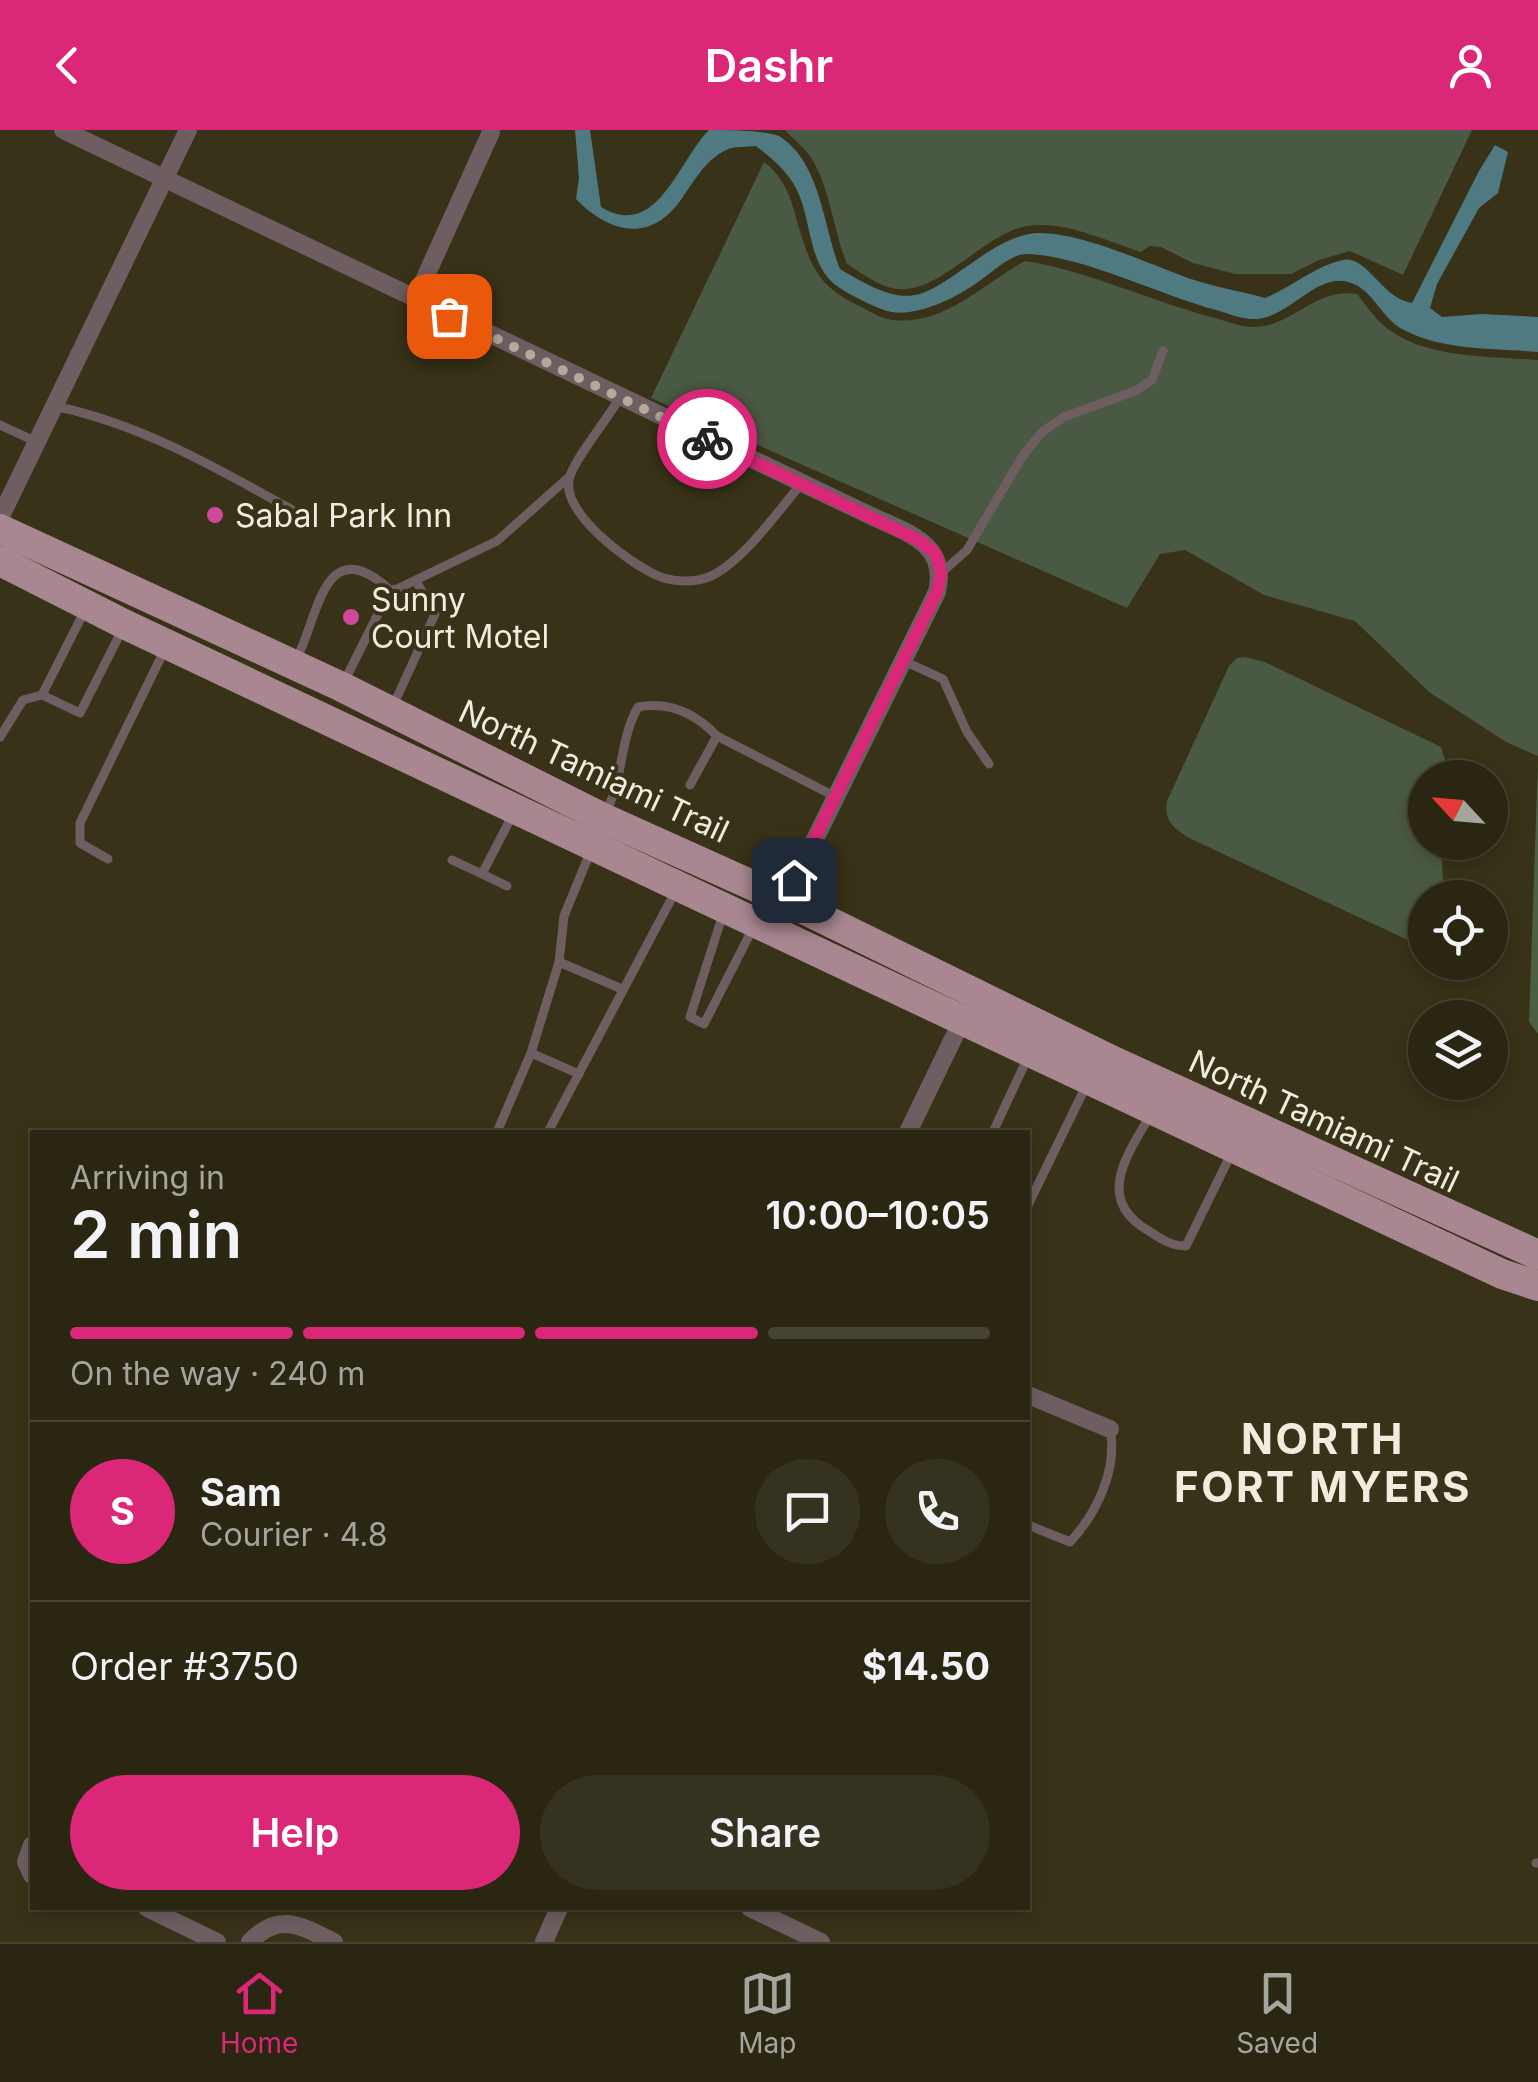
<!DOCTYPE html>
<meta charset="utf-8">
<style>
:root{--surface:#2a2612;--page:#363220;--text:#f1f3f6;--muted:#a5a59f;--line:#464332;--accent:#db2777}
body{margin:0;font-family:Inter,sans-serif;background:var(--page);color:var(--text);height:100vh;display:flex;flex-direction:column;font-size:38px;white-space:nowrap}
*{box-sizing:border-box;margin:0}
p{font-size:32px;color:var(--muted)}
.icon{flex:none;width:55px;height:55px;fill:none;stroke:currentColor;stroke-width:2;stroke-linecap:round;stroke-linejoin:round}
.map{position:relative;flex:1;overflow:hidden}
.sheet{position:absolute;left:30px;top:1000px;width:1000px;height:780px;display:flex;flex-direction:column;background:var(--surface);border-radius:0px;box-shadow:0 5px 15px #0003,0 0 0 2px var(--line)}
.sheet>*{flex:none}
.needle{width:65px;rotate:296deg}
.controls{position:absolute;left:1408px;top:630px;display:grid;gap:20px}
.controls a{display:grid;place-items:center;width:100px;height:100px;border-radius:50%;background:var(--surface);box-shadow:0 5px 15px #0003,0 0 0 2px var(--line);font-size:50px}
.pin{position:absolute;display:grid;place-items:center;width:85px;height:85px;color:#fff;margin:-42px;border-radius:20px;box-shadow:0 5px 15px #0006}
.courier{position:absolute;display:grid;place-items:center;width:100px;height:100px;margin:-50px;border:8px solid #db2777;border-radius:50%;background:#fff;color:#222;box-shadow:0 2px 12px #0007}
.head em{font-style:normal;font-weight:600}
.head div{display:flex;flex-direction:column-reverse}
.head{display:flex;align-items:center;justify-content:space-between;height:170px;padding:0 40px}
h1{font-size:65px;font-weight:600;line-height:75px}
.bar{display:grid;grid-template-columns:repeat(4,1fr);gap:15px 10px;align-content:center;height:120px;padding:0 40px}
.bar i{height:12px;border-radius:8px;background:var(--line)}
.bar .on{background:var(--accent)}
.bar p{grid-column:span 4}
.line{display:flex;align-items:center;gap:25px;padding:0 40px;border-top:2px solid var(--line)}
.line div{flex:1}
.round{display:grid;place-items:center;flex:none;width:105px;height:105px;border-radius:52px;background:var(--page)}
.cta{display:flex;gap:20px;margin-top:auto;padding:20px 40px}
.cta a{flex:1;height:115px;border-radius:60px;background:var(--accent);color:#fff;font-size:40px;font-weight:600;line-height:115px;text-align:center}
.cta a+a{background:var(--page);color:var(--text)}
header{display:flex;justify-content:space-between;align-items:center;height:130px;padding:0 40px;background:var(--accent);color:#fff;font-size:45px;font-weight:600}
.menu{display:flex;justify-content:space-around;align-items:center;height:140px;border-top:2px solid var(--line);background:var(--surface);font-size:28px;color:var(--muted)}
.menu a{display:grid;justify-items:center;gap:5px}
.menu .on{color:var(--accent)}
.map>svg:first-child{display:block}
.green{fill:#4a5943}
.forest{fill:#4c5f43}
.water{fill:#4f7a81}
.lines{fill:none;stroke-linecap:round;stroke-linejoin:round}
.lane{stroke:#6e5e62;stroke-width:9}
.street{stroke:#6e5e62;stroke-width:18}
.primary{stroke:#a98790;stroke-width:30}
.done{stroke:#b0ac99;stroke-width:10;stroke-dasharray:0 18}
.route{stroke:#db2777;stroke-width:12}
.hotel-dot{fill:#d1479c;stroke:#383218;stroke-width:4}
.labels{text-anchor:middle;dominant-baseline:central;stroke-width:8;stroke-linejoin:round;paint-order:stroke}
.poi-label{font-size:32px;fill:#f1edde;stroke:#383218;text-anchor:start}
.street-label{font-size:32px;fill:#f1edde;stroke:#383218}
.district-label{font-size:42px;font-weight:bold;letter-spacing:2.5px;fill:#f1edde;stroke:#383218}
</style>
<header><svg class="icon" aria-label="back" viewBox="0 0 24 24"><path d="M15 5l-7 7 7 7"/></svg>Dashr<svg class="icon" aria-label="person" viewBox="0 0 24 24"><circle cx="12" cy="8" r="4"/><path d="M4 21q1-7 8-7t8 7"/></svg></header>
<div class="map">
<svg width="1538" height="1812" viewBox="0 0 1538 1812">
<rect width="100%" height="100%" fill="#383218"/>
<!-- green -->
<g class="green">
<path d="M 785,0 L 1472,0 L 1403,145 L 1350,121 L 1319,130 L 1291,144 L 1235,144 L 1193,133 L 1161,117 L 1149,116 L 1141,122 C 1106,111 1065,90 1027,96 C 979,105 935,172 888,157 C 873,152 860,142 847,134 C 833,100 831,61 812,29 C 805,18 793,9 785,0 Z"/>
<path d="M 764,32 C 792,53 793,83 804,113 C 814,145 827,160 857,175 C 868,180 881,189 893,190 C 944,196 983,154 1025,131 C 1089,141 1148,170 1211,187 C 1224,190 1242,198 1256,197 C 1295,195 1314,158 1357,164 C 1365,174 1373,186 1383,195 C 1422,229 1489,226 1538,230 L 1538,626 L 1506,612 L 1429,562 L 1355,491 L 1264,465 L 1185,420 L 1160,424 L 1127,478 L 651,268 Z"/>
<path d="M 1245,527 L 1265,532 L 1441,617 L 1450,647 L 1425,648 L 1425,712 L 1441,713 L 1444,767 L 1425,768 L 1425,818 L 1187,707 C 1172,696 1164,691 1167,671 L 1229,536 L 1237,528 Z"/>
</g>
<!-- forest -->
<polygon class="forest" points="1538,631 1538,904 1529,892"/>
<!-- water -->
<path class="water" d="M 575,0 L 590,0 L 601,77 C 657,111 678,31 709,0 C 729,0 761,0 779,6 C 821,32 823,97 840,139 C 916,185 920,167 988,122 C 1002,113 1020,104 1037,103 C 1082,102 1148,134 1191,149 C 1214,157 1241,161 1265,168 C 1292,157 1315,136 1343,130 C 1367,125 1382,169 1412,173 L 1479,41 L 1495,15 L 1508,22 L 1498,63 L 1479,78 L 1437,154 L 1430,178 L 1442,187 L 1482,184 L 1538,187 L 1538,222 C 1495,218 1443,221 1404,200 C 1381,189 1373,158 1348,152 C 1315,143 1288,190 1253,189 C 1241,189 1227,183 1216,180 C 1160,165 1083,126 1028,124 C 1012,123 995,140 982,149 C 962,165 919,187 892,182 C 881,181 846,163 837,156 C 810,137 811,95 800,67 C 792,45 774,30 756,16 C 747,17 734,16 726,20 C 703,32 694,52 680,71 C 649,114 608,102 576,69 L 579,48 Z"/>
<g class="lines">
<!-- lane -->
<g class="lane">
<path d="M 620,267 C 608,289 577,325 570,346 C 558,381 628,432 656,445 C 671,452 693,453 709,447 C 742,433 778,381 802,353"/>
<path d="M 54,276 C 143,294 224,342 303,386"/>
<polyline points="0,295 37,312"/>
<polyline points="941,443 967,420 1022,327 1042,302 1064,287 1135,261 1152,250 1163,221"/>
<polyline points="86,478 42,565 80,583 123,498"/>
<path d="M 297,528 C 319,485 324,400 390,460 L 397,459 L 497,411 L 569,347"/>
<polyline points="904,531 943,549 967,602 989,634"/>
<polyline points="345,550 390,460"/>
<polyline points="393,576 435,484 416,451"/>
<polyline points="717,606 836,667"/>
<polyline points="0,607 23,570 42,565"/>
<path d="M 606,682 C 624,647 619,611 638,577 C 670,571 695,583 717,606 L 690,655"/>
<polyline points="108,729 80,713 80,693 164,521"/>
<polyline points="452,730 482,744 514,682"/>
<polyline points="482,744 507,756"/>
<polyline points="724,781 690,887 704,894 753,798"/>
<polyline points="559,832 622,859"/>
<polyline points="531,923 579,944"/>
<path d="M 1151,984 C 1127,1025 1094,1070 1149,1101 C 1161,1109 1171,1116 1186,1116 L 1232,1022"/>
<polyline points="497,1002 531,923 559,832 564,786 592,718"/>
<polyline points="548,1002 675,762"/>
<polyline points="993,1002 1027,929"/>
<polyline points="1028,1075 1086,956"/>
<path d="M 1028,1395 L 1070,1412 C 1097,1383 1118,1339 1110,1299"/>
<polyline points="1536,1733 1538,1733"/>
</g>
<!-- street -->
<g class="street">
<path d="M 63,0 L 863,382 C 902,402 949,410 937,462 L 785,770"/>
<polyline points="415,170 491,2"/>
<polyline points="0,388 188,0"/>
<polyline points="908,1002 966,882"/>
<polyline points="1028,1265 1110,1299"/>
<polyline points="32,1715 26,1732 32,1745"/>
<polyline points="147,1778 217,1812"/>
<polyline points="750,1778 821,1812"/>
<path d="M 250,1812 C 279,1781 301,1796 334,1812"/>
<polyline points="544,1812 559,1778"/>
</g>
<!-- primary -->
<g class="primary">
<polyline points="0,399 342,557 603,688 785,770 1113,931 1538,1125"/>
<path d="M 0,431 L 124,494 C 583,711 1042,929 1502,1144 L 1538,1156"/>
</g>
</g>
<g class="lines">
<!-- done -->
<polyline class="done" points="449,186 707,309"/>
<!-- route -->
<polyline class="route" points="707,309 920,411 936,424 941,443 937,462 794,750"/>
</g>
<!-- markers -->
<g class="hotel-dot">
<circle cx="215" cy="385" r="10"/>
<circle cx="351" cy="487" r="10"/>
</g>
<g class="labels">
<!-- poi labels -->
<g class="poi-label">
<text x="235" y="385">Sabal Park Inn</text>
<text x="371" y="469">Sunny<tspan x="371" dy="37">Court Motel</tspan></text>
</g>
<!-- street labels -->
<g class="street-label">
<text transform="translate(594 641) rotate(25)">North Tamiami Trail</text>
<text transform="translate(1324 991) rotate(25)">North Tamiami Trail</text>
</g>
<!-- district labels -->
<g class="district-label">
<text x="1323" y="1308">NORTH<tspan x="1323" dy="48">FORT MYERS</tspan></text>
</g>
</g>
</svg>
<div class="controls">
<a><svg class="needle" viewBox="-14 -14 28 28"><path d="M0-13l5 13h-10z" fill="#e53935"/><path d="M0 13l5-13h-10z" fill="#a5a59f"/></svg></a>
<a><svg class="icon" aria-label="locate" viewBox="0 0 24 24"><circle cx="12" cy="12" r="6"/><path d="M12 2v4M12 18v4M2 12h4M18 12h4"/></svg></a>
<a><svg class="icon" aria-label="layers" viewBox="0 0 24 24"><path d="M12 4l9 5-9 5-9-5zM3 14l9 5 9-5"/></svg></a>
</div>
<div class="pin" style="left:449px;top:186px;background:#ea580c"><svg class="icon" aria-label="bag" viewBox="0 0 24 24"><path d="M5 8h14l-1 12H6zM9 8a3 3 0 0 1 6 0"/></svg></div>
<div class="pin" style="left:794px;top:750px;background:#1f2937"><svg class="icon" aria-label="home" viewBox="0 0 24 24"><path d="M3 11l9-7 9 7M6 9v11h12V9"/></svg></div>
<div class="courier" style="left:707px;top:309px"><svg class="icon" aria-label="bike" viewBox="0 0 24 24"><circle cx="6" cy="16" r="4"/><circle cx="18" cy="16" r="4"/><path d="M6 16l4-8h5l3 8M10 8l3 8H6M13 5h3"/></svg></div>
<section class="sheet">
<div class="head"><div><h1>2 min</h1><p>Arriving in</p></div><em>10:00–10:05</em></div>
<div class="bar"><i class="on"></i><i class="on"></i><i class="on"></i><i></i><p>On the way · 240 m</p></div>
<div class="line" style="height:180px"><b class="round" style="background:var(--accent);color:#fff">S</b><div><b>Sam</b><p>Courier · 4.8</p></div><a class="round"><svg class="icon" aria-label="chat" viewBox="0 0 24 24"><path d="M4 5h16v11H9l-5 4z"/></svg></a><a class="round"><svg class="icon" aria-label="phone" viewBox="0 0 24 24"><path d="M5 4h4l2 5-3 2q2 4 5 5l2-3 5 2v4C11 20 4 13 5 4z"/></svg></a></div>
<div class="line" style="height:130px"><div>Order #3750</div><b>$14.50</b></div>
<div class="cta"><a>Help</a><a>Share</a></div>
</section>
</div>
<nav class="menu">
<a class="on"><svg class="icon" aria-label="home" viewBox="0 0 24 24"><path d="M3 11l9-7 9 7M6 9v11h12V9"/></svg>Home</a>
<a><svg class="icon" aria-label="map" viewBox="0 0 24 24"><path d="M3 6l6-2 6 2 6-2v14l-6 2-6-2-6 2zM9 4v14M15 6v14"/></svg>Map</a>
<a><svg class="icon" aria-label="saved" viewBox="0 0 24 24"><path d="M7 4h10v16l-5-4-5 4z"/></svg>Saved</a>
</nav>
